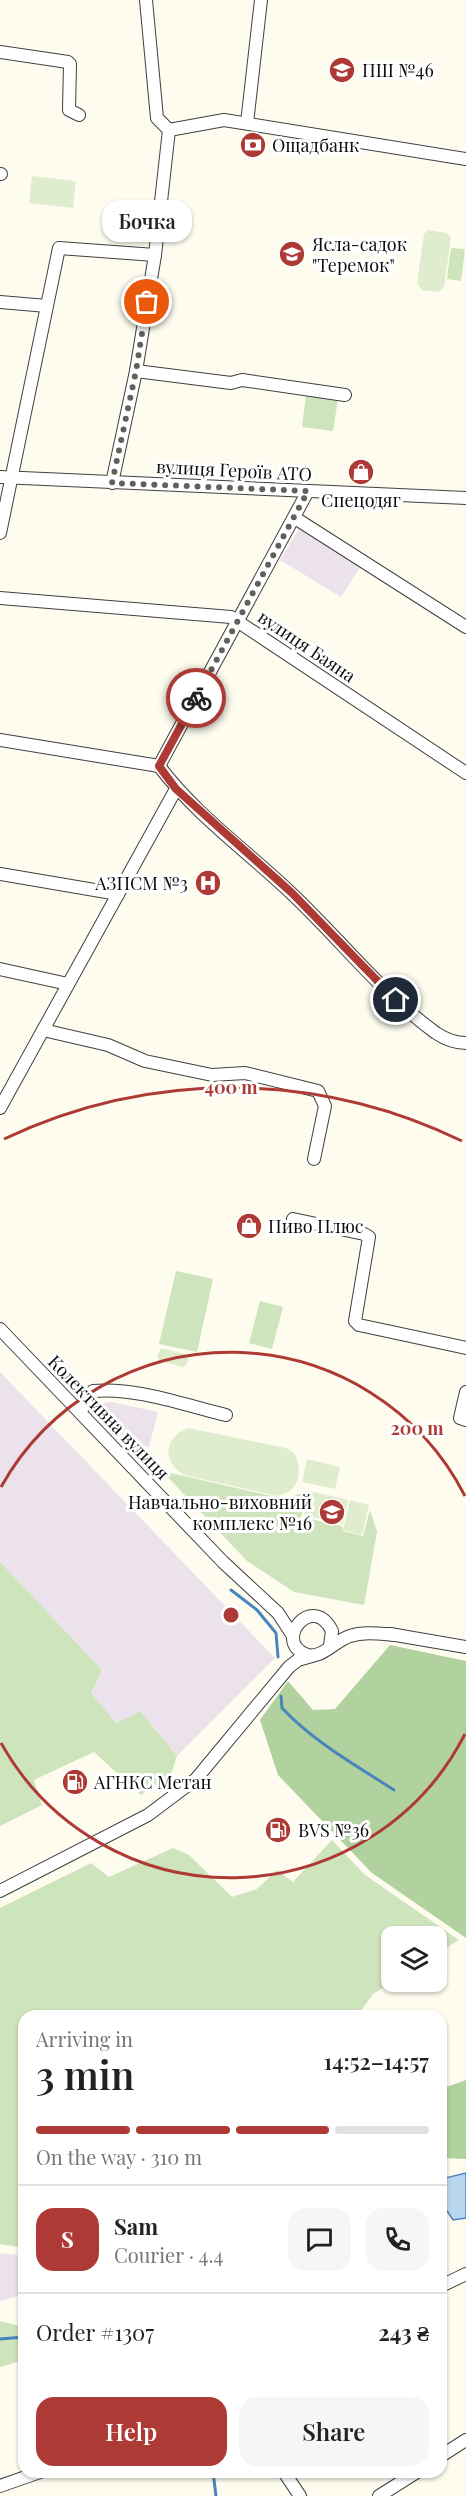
<!DOCTYPE html>
<meta charset="utf-8">
<style>
:root{--surface:#fff;--page:#f6f6f6;--text:#222;--muted:#767676;--line:#e0e0e0;--accent:#ad3a35}
body{margin:0;font-family:"Playfair Display",serif;background:var(--page);color:var(--text);height:100vh;display:flex;flex-direction:column;font-size:22px;white-space:nowrap}
*{box-sizing:border-box;margin:0}
p{font-size:20px;color:var(--muted)}
.icon{flex:none;width:33px;height:33px;fill:none;stroke:currentColor;stroke-width:2;stroke-linecap:round;stroke-linejoin:round}
.map{position:relative;flex:1;overflow:hidden}
.drawer{position:absolute;left:18px;top:2010px;width:429px;height:468px;display:flex;flex-direction:column;background:var(--surface);border-radius:18px;box-shadow:0 2px 4px #0004}
.drawer>*{flex:none}
.tools{position:absolute;left:381px;top:1926px;display:grid;gap:12px}
.tools a{display:grid;place-items:center;width:66px;height:66px;border-radius:12px;background:var(--surface);box-shadow:0 2px 4px #0004;font-size:30px}
.pin{position:absolute;display:grid;place-items:center;width:51px;height:51px;color:#fff;margin:-26px;border:3px solid #fff;border-radius:50%;box-shadow:0 2px 6px #0007}
.courier{position:absolute;display:grid;place-items:center;width:60px;height:60px;margin:-30px;border:4px solid #ad3a35;border-radius:50%;background:#fff;color:#222;box-shadow:0 2px 8px #0007}
.bubble{position:absolute;height:42px;border-radius:18px;background:var(--surface);box-shadow:0 2px 4px #0004;font-size:20px;font-weight:600;line-height:42px;text-align:center}
.headline em{font-style:normal;font-weight:600}
.headline div{display:flex;flex-direction:column-reverse}
.headline{display:flex;align-items:center;justify-content:space-between;height:102px;padding:0 18px}
h1{font-size:39px;font-weight:600;line-height:45px}
.bar{display:grid;grid-template-columns:repeat(4,1fr);gap:9px 6px;align-content:center;height:72px;padding:0 18px}
.bar i{height:8px;border-radius:4px;background:var(--line)}
.bar .active{background:var(--accent)}
.bar p{grid-column:span 4}
.line{display:flex;align-items:center;gap:15px;padding:0 18px;border-top:2px solid var(--line)}
.line div{flex:1}
.round{display:grid;place-items:center;flex:none;width:63px;height:63px;border-radius:18px;background:var(--page)}
.button{display:flex;gap:12px;margin-top:auto;padding:12px 18px}
.button a{flex:1;height:69px;border-radius:18px;background:var(--accent);color:#fff;font-size:24px;font-weight:600;line-height:69px;text-align:center}
.button a+a{background:var(--page);color:var(--text)}
.map>svg:first-child{display:block}
.industrial{fill:#ebe2eb}
.green{fill:#cde4bc}
.forest{fill:#b1d29e}
.pitch{fill:#dfeccd}
.water{fill:#b9d6ef;stroke:#4985bd;stroke-width:1.5}
.lines{fill:none;stroke-linecap:round;stroke-linejoin:round}
.stream{stroke:#4985bd;stroke-width:3}
.minor-casing{stroke:#404040;stroke-width:14}
.minor{stroke:#fff;stroke-width:12}
.done{stroke:#61615c;stroke-width:6;stroke-dasharray:0 10.8}
.route{stroke:#ad3a35;stroke-width:8}
.ring{fill:none;stroke:#ad3a35;stroke-width:3}
.labels{text-anchor:middle;dominant-baseline:central;stroke-width:6;stroke-linejoin:round;paint-order:stroke}
.poi-label{font-size:18px;fill:#0d0d0d;stroke:#fff;text-anchor:start}
.street-label{font-size:18px;fill:#0d0d0d;stroke:#fff}
.centre{fill:#ad3a35;stroke:#fff;stroke-width:3}
.ring-label{font-size:18px;text-anchor:middle;font-weight:bold;fill:#ad3a35;stroke:#fff;stroke-width:6;stroke-linejoin:round;paint-order:stroke}
</style>
<div class="map">
<svg width="466" height="2496" viewBox="0 0 466 2496">
<rect width="100%" height="100%" fill="#fdfcef"/>
<!-- industrial -->
<g class="industrial">
<polygon points="302,524 362,564 341,597 280,560"/>
<polygon points="0,1372 275,1658 177,1756 140,1711 116,1723 91,1693 102,1670 0,1562"/>
<polygon points="112,1402 158,1412 149,1447 117,1440 100,1422 104,1403"/>
<polygon points="0,2253 24,2256 24,2294 0,2301"/>
</g>
<!-- green -->
<g class="green">
<polygon points="451,248 465,249 461,281 447,279"/>
<polygon points="306,395 338,399 333,431 302,427"/>
<polygon points="176,1271 213,1279 197,1352 159,1344"/>
<polygon points="260,1301 283,1307 272,1349 249,1343"/>
<polygon points="162,1471 285,1499 307,1491 301,1517 342,1526 343,1531 363,1536 370,1510 377,1532 364,1605 294,1592 247,1561"/>
<polygon points="0,1562 102,1670 91,1693 116,1723 140,1711 177,1756 171,1774 141,1795 94,1752 34,1780 42,1805 0,1826"/>
<polygon points="332,1840 365,1875 459,1940 437,1954 436,1936 392,1936 393,1982 373,1994 357,2016 24,2016 24,2248 0,2244 0,1908 91,1863 109,1877 173,1848 189,1855 232,1897 257,1889 277,1870 293,1882"/>
<polygon points="0,2321 24,2327 24,2360 0,2367"/>
</g>
<!-- forest -->
<g class="forest">
<polygon points="390,1645 466,1661 466,1938 372,1873 278,1775 260,1720 288,1681 313,1710 335,1709"/>
<polygon points="466,2080 466,2159 441,2158 441,2089"/>
</g>
<!-- pitch -->
<g class="pitch">
<polygon points="32,176 76,181 73,208 29,203"/>
<polygon points="428,230 447,233 451,238 444,287 439,292 422,290 417,283 424,234"/>
<polygon points="161,1348 185,1354 188,1358 187,1364 183,1367 160,1361 157,1356"/>
<path d="M 188,1428 L 286,1448 L 294,1453 C 304,1471 299,1492 277,1496 L 184,1475 C 162,1461 163,1438 188,1428 Z"/>
<polygon points="307,1459 340,1467 335,1489 302,1482"/>
<polygon points="309,1491 348,1500 343,1524 304,1515"/>
<polygon points="350,1500 369,1505 362,1535 343,1530"/>
</g>
<!-- water -->
<polygon class="water" points="466,2173 466,2218 453,2220 441,2202 441,2179"/>
<g class="lines">
<!-- stream -->
<g class="stream">
<polyline points="231,1590 257,1610 276,1633 278,1657"/>
<path d="M 281,1696 L 282,1708 C 314,1742 355,1765 394,1790"/>
<polyline points="0,2339 24,2337"/>
<polyline points="213,2472 216,2496"/>
</g>
<!-- minor casing -->
<g class="minor-casing">
<g id="minor">
<polyline points="146,0 157,118 169,130"/>
<polyline points="0,52 68,62 70,64 69,110 79,115"/>
<polyline points="247,123 261,0"/>
<polyline points="169,130 224,120 466,159"/>
<polyline points="0,174 1,174"/>
<polyline points="0,302 47,306"/>
<polyline points="136,371 231,383 242,380 345,395"/>
<polyline points="0,477 466,498"/>
<polyline points="112,483 136,371 155,255 169,130"/>
<polyline points="295,518 466,627"/>
<polyline points="0,533 59,248 155,255"/>
<polyline points="0,598 231,617 466,773"/>
<polyline points="0,740 159,766"/>
<path d="M 159,766 C 196,815 247,851 291,893 C 340,939 382,994 436,1033 C 445,1039 455,1043 466,1043"/>
<polyline points="159,766 308,491"/>
<polyline points="0,874 118,894"/>
<polyline points="0,969 68,984"/>
<polyline points="43,1030 108,1045 145,1061 212,1075 245,1073 318,1091 325,1106 314,1159"/>
<polyline points="0,1108 176,789"/>
<polyline points="293,1219 364,1234 369,1237 355,1321 359,1325 466,1348"/>
<polyline points="0,1329 223,1562 278,1613 293,1636"/>
<polyline points="466,1392 460,1418 466,1420"/>
<path d="M 80,1412 L 93,1391 C 136,1387 184,1405 226,1415"/>
<polyline points="390,1634 466,1647"/>
<path d="M 330,1645 L 332,1631 C 313,1592 273,1640 305,1654 C 320,1661 334,1641 350,1636 C 365,1631 381,1634 396,1635"/>
<polyline points="0,1891 148,1815 196,1779 289,1667 298,1660 312,1656"/>
<polyline points="441,2286 466,2274"/>
<polyline points="441,2456 466,2440"/>
<polyline points="284,2472 300,2496"/>
<polyline points="0,2486 40,2472"/>
<polyline points="379,2496 417,2472"/>
</g>
</g>
<!-- minor -->
<use href="#minor" class="minor"/>
</g>
<g class="lines">
<!-- done -->
<polyline class="done" points="147,302 136,371 112,483 308,491 196,698"/>
<!-- route -->
<polyline class="route" points="196,698 159,766 176,789 292,893 396,1000"/>
</g>
<!-- distance rings -->
<g class="ring">
<path d="M465 1734A263 263 0 0 1 1 1743M1 1487A263 263 0 0 1 465 1496"/>
<path d="M4 1139A527 527 0 0 1 462 1141"/>
</g>
<!-- icons -->
<defs>
<g id="school-disc" transform="scale(1.35)"><circle r="9.5" fill="#ad3a35" stroke="#fff"/><path d="M0-5L7-2L0 1L-7-2ZM-4 1L0 2.5L4 1V4Q0 6-4 4Z" fill="#fff"/></g>
<g id="bank-disc" transform="scale(1.35)"><circle r="9.5" fill="#ad3a35" stroke="#fff"/><path d="M-6-4H6V4H-6ZM0-2.3a2.3 2.3 0 1 0 0 4.6a2.3 2.3 0 1 0 0-4.6Z" fill="#fff"/></g>
<g id="shop-disc" transform="scale(1.35)"><circle r="9.5" fill="#ad3a35" stroke="#fff"/><path d="M-5-2.5h2.3a2.7 3.5 0 0 1 5.4 0H5L5.5 6h-11ZM-1.5-2.5h3a1.5 2.3 0 0 0-3 0Z" fill="#fff"/></g>
<g id="hospital-disc" transform="scale(1.35)"><circle r="9.5" fill="#ad3a35" stroke="#fff"/><path d="M-5-5h3v3.5h4V-5h3V5h-3V1.5h-4V5h-3Z" fill="#fff"/></g>
<g id="fuel-disc" transform="scale(1.35)"><circle r="9.5" fill="#ad3a35" stroke="#fff"/><path d="M-5.5-6h7V0h2V4h1.3V-2.5L3-4.5l.8-.8L6-3V5H2.5V1h-1V6h-7ZM-4.2-4.7v3.2H.2V-4.7Z" fill="#fff"/></g>
</defs>
<g fill-rule="evenodd">
<use href="#school-disc" x="342" y="70"/>
<use href="#bank-disc" x="253" y="145"/>
<use href="#school-disc" x="292" y="254"/>
<use href="#shop-disc" x="361" y="472"/>
<use href="#hospital-disc" x="208" y="883"/>
<use href="#shop-disc" x="249" y="1226"/>
<use href="#school-disc" x="332" y="1512"/>
<use href="#fuel-disc" x="75" y="1782"/>
<use href="#fuel-disc" x="278" y="1830"/>
</g>
<g class="labels">
<!-- poi labels -->
<g class="poi-label">
<text x="362" y="70">ПШ №46</text>
<text x="272" y="145">Ощадбанк</text>
<text x="312" y="244">Ясла-садок<tspan x="312" dy="21">"Теремок"</tspan></text>
<text x="361" y="500" text-anchor="middle">Спецодяг</text>
<text x="188" y="883" text-anchor="end">АЗПСМ №3</text>
<text x="268" y="1226">Пиво Плюс</text>
<text x="312" y="1502" text-anchor="end">Навчально-виховний<tspan x="312" dy="21">комплекс №16</tspan></text>
<text x="94" y="1782">АГНКС Метан</text>
<text x="298" y="1830">BVS №36</text>
</g>
<!-- street labels -->
<g class="street-label">
<text transform="translate(234 470) rotate(3)">вулиця Героїв АТО</text>
<text transform="translate(307 646) rotate(34)">вулиця Баяна</text>
<text transform="translate(109 1417) rotate(46)">Колективна вулиця</text>
</g>
</g>
<circle cx="231" cy="1615" r="9" class="centre"/>
<g class="ring-label">
<text x="231" y="1094">400 m</text>
<text x="417" y="1435">200 m</text>
</g>
</svg>
<div class="tools">
<a><svg class="icon" aria-label="layers" viewBox="0 0 24 24"><path d="M12 4l9 5-9 5-9-5zM3 14l9 5 9-5"/></svg></a>
</div>
<div class="pin" style="left:147px;top:302px;background:#ea580c"><svg class="icon" aria-label="bag" viewBox="0 0 24 24"><path d="M5 8h14l-1 12H6zM9 8a3 3 0 0 1 6 0"/></svg></div>
<div class="pin" style="left:396px;top:1000px;background:#1f2937"><svg class="icon" aria-label="home" viewBox="0 0 24 24"><path d="M3 11l9-7 9 7M6 9v11h12V9"/></svg></div>
<div class="courier" style="left:196px;top:698px"><svg class="icon" aria-label="bike" viewBox="0 0 24 24"><circle cx="6" cy="16" r="4"/><circle cx="18" cy="16" r="4"/><path d="M6 16l4-8h5l3 8M10 8l3 8H6M13 5h3"/></svg></div>
<div class="bubble" style="left:102px;top:200px;width:90px">Бочка</div>
<section class="drawer">
<div class="headline"><div><h1>3 min</h1><p>Arriving in</p></div><em>14:52–14:57</em></div>
<div class="bar"><i class="active"></i><i class="active"></i><i class="active"></i><i></i><p>On the way · 310 m</p></div>
<div class="line" style="height:108px"><b class="round" style="background:var(--accent);color:#fff">S</b><div><b>Sam</b><p>Courier · 4.4</p></div><a class="round"><svg class="icon" aria-label="chat" viewBox="0 0 24 24"><path d="M4 5h16v11H9l-5 4z"/></svg></a><a class="round"><svg class="icon" aria-label="phone" viewBox="0 0 24 24"><path d="M5 4h4l2 5-3 2q2 4 5 5l2-3 5 2v4C11 20 4 13 5 4z"/></svg></a></div>
<div class="line" style="height:78px"><div>Order #1307</div><b>243 ₴</b></div>
<div class="button"><a>Help</a><a>Share</a></div>
</section>
</div>
